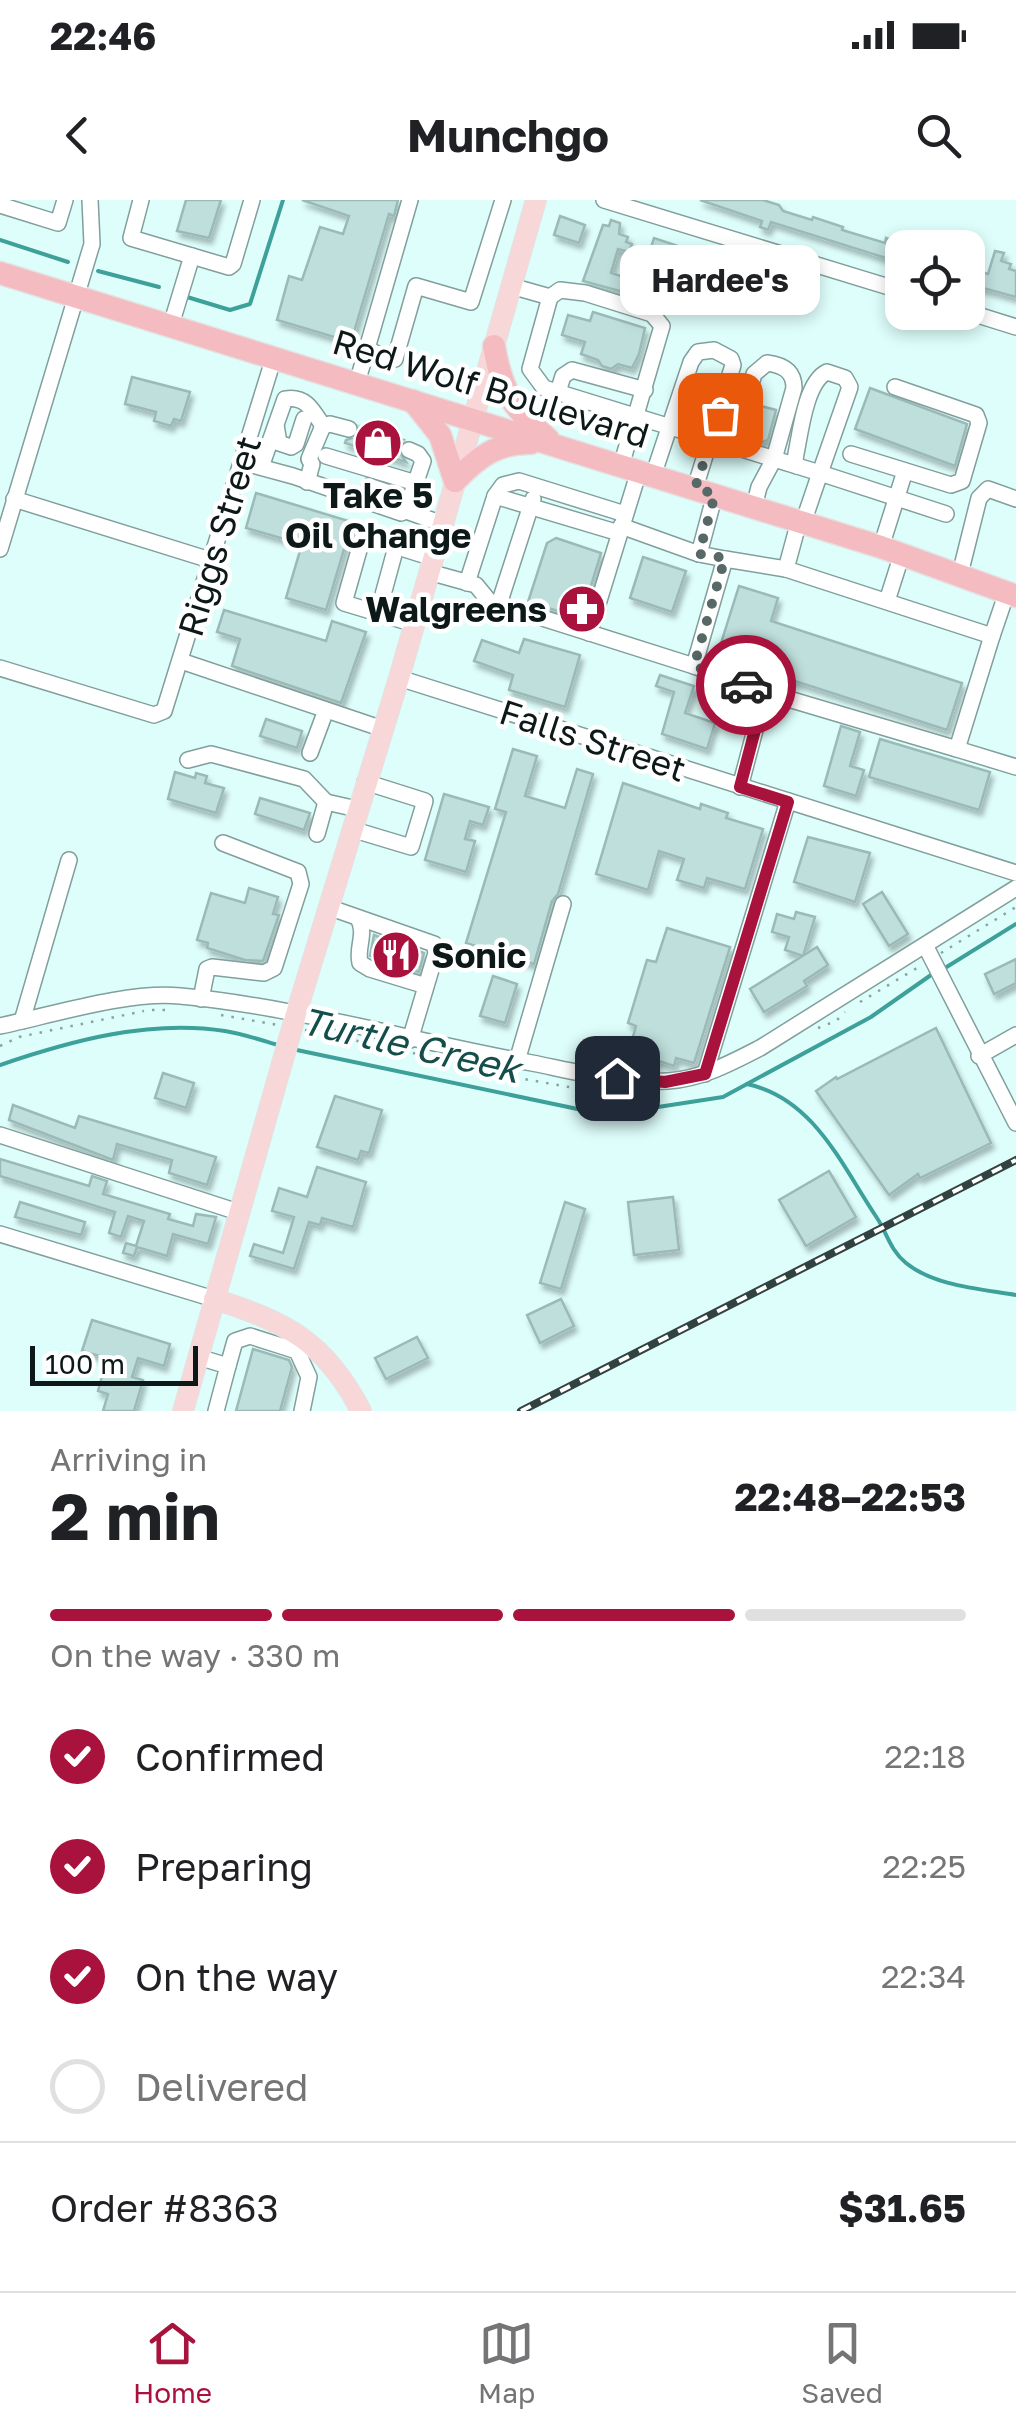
<!DOCTYPE html>
<meta charset="utf-8">
<style>
:root{--surface:#fff;--page:#f6f6f6;--text:#202124;--muted:#757577;--line:#e0e0e0;--accent:#a9123c}
body{margin:0;font-family:"Golos Text",sans-serif;background:var(--page);color:var(--text);height:100vh;display:flex;flex-direction:column;font-size:38px;white-space:nowrap}
*{box-sizing:border-box;margin:0}
p{font-size:32px;color:var(--muted)}
.icon{flex:none;width:55px;height:55px;fill:none;stroke:currentColor;stroke-width:2;stroke-linecap:round;stroke-linejoin:round}
.map{position:relative;height:1211px;overflow:hidden}
.sheet{display:flex;flex-direction:column;background:var(--surface);flex:1}
.sheet>*{flex:none}
.buttons{position:absolute;left:885px;top:30px;display:grid;gap:20px}
.buttons a{display:grid;place-items:center;width:100px;height:100px;border-radius:20px;background:var(--surface);box-shadow:0 5px 15px #0003;font-size:50px}
.scale{position:absolute;left:30px;bottom:25px;width:168px;box-sizing:border-box;padding-left:10px;border:5px solid #0d1918;border-top:0;font-size:28px;line-height:35px;white-space:nowrap;color:#0d1918;-webkit-text-stroke:8px #fff;paint-order:stroke}
.pin{position:absolute;display:grid;place-items:center;width:85px;height:85px;color:#fff;margin:-42px;border-radius:20px;box-shadow:0 5px 15px #0006}
.courier{position:absolute;display:grid;place-items:center;width:100px;height:100px;margin:-50px;border:8px solid #a9123c;border-radius:50%;background:#fff;color:#222;box-shadow:0 2px 12px #0007}
.bubble{position:absolute;height:70px;border-radius:20px;background:var(--surface);box-shadow:0 5px 15px #0003;font-size:32px;font-weight:700;line-height:70px;text-align:center}
.head em{font-style:normal;font-weight:700}
.head div{display:flex;flex-direction:column-reverse}
.head{display:flex;align-items:center;justify-content:space-between;height:170px;padding:0 50px}
h1{font-size:65px;font-weight:700;line-height:75px}
.bar{display:grid;grid-template-columns:repeat(4,1fr);gap:15px 10px;align-content:center;height:120px;padding:0 50px}
.bar i{height:12px;border-radius:8px;background:var(--line)}
.bar .on{background:var(--accent)}
.bar p{grid-column:span 4}
.line{display:flex;align-items:center;gap:25px;padding:0 50px;border-top:2px solid var(--line)}
.line div{flex:1}
ol{padding:0 50px;list-style:none}
li{display:flex;align-items:center;gap:30px;height:110px}
li p{margin-inline-start:auto}
li .icon{padding:10px;border-radius:50%;background:var(--accent);color:#fff;stroke-width:4}
li:last-child{color:var(--muted)}
li i{width:55px;height:55px;border:5px solid var(--line);border-radius:50%}
.status{display:flex;justify-content:space-between;align-items:center;height:70px;padding:0 50px;background:var(--surface);direction:ltr}
.status svg{height:28px;fill:currentColor}
header{display:flex;justify-content:space-between;align-items:center;height:130px;padding:0 50px;background:var(--surface);font-size:45px;font-weight:700}
.menu{display:flex;justify-content:space-around;align-items:center;height:140px;border-top:2px solid var(--line);background:var(--surface);font-size:28px;color:var(--muted)}
.menu a{display:grid;justify-items:center;gap:5px}
.menu .on{color:var(--accent)}
.map>svg:first-child{display:block}
.lines{fill:none;stroke-linecap:round;stroke-linejoin:round}
.stream{stroke:#3ea09a;stroke-width:4}
.building{fill:#bfdfdc;stroke:#9bbab7;stroke-width:2.5;filter:url(#shadow)}
.minor-tunnel{stroke:#bfdcd9;stroke-width:15;stroke-dasharray:15 8;stroke-linecap:butt}
.minor-casing{stroke:#819f9c;stroke-width:18}
.major-casing{stroke:#e2e3e3;stroke-width:22}
.highway-casing{stroke:#e2e3e3;stroke-width:25}
.path{stroke:#8ba3a0;stroke-width:2.5;stroke-dasharray:2.5 8;stroke-linecap:butt}
.minor{stroke:#fff;stroke-width:15}
.major{stroke:#f8d7d9;stroke-width:20}
.highway{stroke:#f4bcc0;stroke-width:22}
.rail-casing{stroke:#324240;stroke-width:8}
.rail{stroke:#fff;stroke-width:4;stroke-dasharray:11;stroke-linecap:butt}
.done{stroke:#566967;stroke-width:10;stroke-dasharray:0 18}
.route{stroke:#a9123c;stroke-width:12}
.labels{text-anchor:middle;dominant-baseline:central;stroke-width:9;stroke-linejoin:round;paint-order:stroke}
.street-label{font-size:35px;fill:#0d1918;stroke:#fff}
.poi-label{font-size:35px;font-weight:bold;fill:#0d1918;stroke:#fff}
.water-label{font-size:38px;font-style:italic;fill:#134e4b;stroke:#fff}
</style>
<div class="status"><b>22:46</b><svg viewBox="0 0 49 12"><path d="M0 12V9h3v3zM5 12V6h3v6zM10 12V3h3v9zM15 12V0h3v12zM26 1h20v11H26zM47 4h2v5h-2z"/></svg></div>
<header><svg class="icon" aria-label="back" viewBox="0 0 24 24"><path d="M15 5l-7 7 7 7"/></svg>Munchgo<svg class="icon" aria-label="search" viewBox="0 0 24 24"><circle cx="10" cy="10" r="6"/><path d="M15 15l6 6"/></svg></header>
<div class="map">
<svg width="1016" height="1211" viewBox="0 0 1016 1211">
<defs>
<filter id="shadow"><feDropShadow dx="3" dy="5.5" stdDeviation="2.5" flood-color="#0004"/></filter>
</defs>
<rect width="100%" height="100%" fill="#defefb"/>
<g class="lines">
<!-- stream -->
<g class="stream">
<polyline points="0,40 68,62"/>
<polyline points="98,71 159,87"/>
<polyline points="187,97 230,110 250,104 283,0"/>
<polyline points="945,768 1016,724"/>
<path d="M 292,849 L 606,915 L 723,897 L 747,884 C 814,898 842,966 877,1018 C 887,1033 890,1050 906,1063 C 934,1086 981,1089 1016,1095"/>
<path d="M 0,865 C 70,841 150,819 225,831 C 243,834 261,840 278,845"/>
<polyline points="747,884 871,817 931,775"/>
</g>
</g>
<!-- building -->
<g class="building">
<polygon points="186,0 221,0 209,38 177,31"/>
<polygon points="302,0 398,0 394,16 389,14 351,142 277,120 289,76 302,80 320,27 343,34 349,16"/>
<polygon points="700,0 763,0 779,5 783,11 812,20 813,17 843,27 842,30 885,43 886,38 895,41 894,46 902,49 902,63 771,22 768,30 760,27 762,21"/>
<polygon points="560,16 585,25 579,43 554,35"/>
<polygon points="611,20 620,23 619,34 628,37 626,42 632,44 629,52 618,49 611,73 640,82 654,38 678,46 660,102 583,81 603,25 609,26"/>
<polygon points="995,51 1004,53 1001,61 1011,64 1009,69 1016,71 1016,97 968,84 968,68 988,74"/>
<polygon points="720,59 778,77 772,95 716,72"/>
<polygon points="593,112 645,128 639,154 632,168 618,164 611,169 602,166 598,160 581,154 585,142 562,135 568,115 590,121"/>
<polygon points="132,177 190,192 181,221 174,219 171,226 154,221 156,212 125,204"/>
<polygon points="700,180 715,184 704,221 700,223 697,216 691,215 693,207 688,206 692,196 695,197"/>
<polygon points="870,188 967,224 955,266 855,229"/>
<polygon points="757,205 776,210 768,240 760,243 748,233"/>
<polygon points="360,227 404,240 398,250 406,262 345,243 346,240 358,236"/>
<polygon points="256,293 352,322 326,410 286,398 302,344 246,328"/>
<polygon points="556,338 601,353 581,418 528,402 547,343"/>
<polygon points="643,357 686,371 672,412 630,398"/>
<polygon points="739,386 778,398 771,421 962,483 947,530 717,456"/>
<polygon points="224,410 326,441 332,421 366,432 341,503 232,466 240,439 217,432"/>
<polygon points="524,439 580,455 565,507 509,490 513,475 474,461 482,440 519,453"/>
<polygon points="660,475 694,486 685,513 715,523 707,549 662,534 674,492 656,486"/>
<polygon points="266,519 302,531 297,548 260,536"/>
<polygon points="841,526 860,532 850,566 864,570 856,596 824,586"/>
<polygon points="880,539 990,572 979,610 869,577"/>
<polygon points="513,549 537,556 525,596 565,608 577,569 593,574 558,694 552,701 534,764 466,743 506,612 495,609"/>
<polygon points="175,572 195,578 196,573 207,576 205,583 224,588 216,613 168,599"/>
<polygon points="623,583 700,609 701,604 728,613 726,618 763,629 745,689 707,678 704,688 677,680 684,659 659,651 648,690 596,674"/>
<polygon points="444,594 489,607 483,625 470,621 465,639 475,641 466,672 425,660"/>
<polygon points="260,598 310,613 304,630 255,614"/>
<polygon points="808,637 870,653 855,702 794,682"/>
<polygon points="249,688 278,697 273,714 279,715 263,761 245,760 207,748 208,743 197,740 211,693 245,703"/>
<polygon points="882,692 908,734 889,746 863,704"/>
<polygon points="796,712 815,717 803,756 785,750 789,737 772,732 777,714 794,719"/>
<polygon points="667,728 730,747 694,863 676,858 674,866 656,860 653,869 626,861 636,826 628,823 647,760 656,762"/>
<polygon points="374,735 424,753 419,772 370,756"/>
<polygon points="817,747 828,765 804,781 807,786 764,812 750,789"/>
<polygon points="1016,759 1016,783 994,794 985,774"/>
<polygon points="493,776 517,784 505,823 480,816"/>
<polygon points="936,828 991,943 920,978 918,974 889,995 816,891 836,877 837,879"/>
<polygon points="163,873 194,883 186,908 155,898"/>
<polygon points="335,896 382,910 369,953 361,951 358,960 317,947"/>
<polygon points="13,905 75,928 79,916 216,957 207,985 169,973 172,960 117,944 113,960 9,920"/>
<polygon points="0,959 89,986 92,976 107,981 103,994 170,1014 168,1019 193,1026 196,1014 216,1017 208,1044 173,1034 167,1056 137,1047 134,1056 123,1053 126,1043 136,1046 144,1021 128,1016 121,1037 109,1033 115,1012 0,976"/>
<polygon points="317,967 366,982 353,1027 322,1018 320,1025 309,1022 294,1069 250,1056 254,1044 283,1053 294,1017 272,1011 279,988 307,997"/>
<polygon points="829,971 856,1017 806,1046 779,1000"/>
<polygon points="673,997 679,1050 634,1055 628,1002"/>
<polygon points="20,1002 85,1022 81,1035 15,1017"/>
<polygon points="565,1002 585,1009 561,1089 540,1083"/>
<polygon points="561,1099 574,1126 540,1143 527,1115"/>
<polygon points="92,1120 170,1144 164,1166 138,1158 132,1177 143,1180 134,1211 103,1211 108,1194 98,1191 107,1158 82,1151"/>
<polygon points="417,1137 428,1158 386,1179 375,1158"/>
<polygon points="253,1149 289,1160 292,1167 280,1211 236,1211"/>
</g>
<g class="lines">
<!-- minor-tunnel -->
<polyline class="minor-tunnel" points="349,229 409,250"/>
<!-- minor casing -->
<g class="minor-casing">
<g id="minor">
<polyline points="141,0 131,38 229,67 233,64 252,0"/>
<polyline points="604,0 902,91"/>
<polyline points="0,5 58,23 65,0"/>
<polyline points="511,86 550,97 530,169 544,188 797,266"/>
<polyline points="550,97 560,90 585,93 652,114 662,126 621,266"/>
<polyline points="968,112 1016,127"/>
<polyline points="171,125 192,56"/>
<polyline points="366,150 395,159 416,86 471,102 503,0"/>
<path d="M 827,172 L 845,178 L 850,187 L 820,273 L 797,266 L 795,259 C 800,236 805,182 827,172 Z"/>
<polyline points="357,183 410,0"/>
<polyline points="558,192 563,176 572,170 645,190"/>
<polyline points="276,225 279,243 291,247 296,244 304,219"/>
<polyline points="323,226 330,224 349,229"/>
<path d="M 733,246 L 754,174 L 767,163 C 783,165 794,171 794,188 L 774,259 L 759,287 L 754,307"/>
<polyline points="851,254 951,285 962,281 979,223 976,215 895,187"/>
<polyline points="326,256 416,283"/>
<polyline points="241,262 293,276 401,313 406,311 443,324"/>
<path d="M 261,267 L 285,199 C 306,195 313,211 323,226"/>
<polyline points="653,276 691,162 698,152 714,150 731,159 733,165 695,288"/>
<polyline points="307,282 312,264 309,259 323,226"/>
<polyline points="369,286 387,292"/>
<polyline points="715,294 699,354 725,359"/>
<polyline points="495,296 503,285 519,281 625,314"/>
<polyline points="14,299 210,360"/>
<polyline points="406,311 423,261 418,254 409,250"/>
<polyline points="799,321 786,369 992,436 1007,392"/>
<polyline points="803,323 820,273 946,314"/>
<polyline points="621,326 699,354"/>
<polyline points="881,347 905,271"/>
<polyline points="0,349 92,44 90,0"/>
<polyline points="429,372 476,385 489,401 694,466"/>
<polyline points="960,374 979,298 988,289 1016,299"/>
<polyline points="467,383 495,296 619,333"/>
<polyline points="887,401 902,354"/>
<polyline points="499,404 533,299"/>
<polyline points="378,413 396,347"/>
<polyline points="414,424 344,403 363,336 433,358"/>
<polyline points="589,433 639,271"/>
<polyline points="992,436 957,549 1016,567"/>
<polyline points="181,461 383,529"/>
<polyline points="0,468 154,515 164,511 274,157"/>
<polyline points="399,478 1016,673"/>
<polyline points="765,492 694,466 725,359 786,369"/>
<polyline points="310,553 326,510"/>
<polyline points="188,560 211,554 304,579 326,602 357,609"/>
<polyline points="740,587 765,492 957,549"/>
<polyline points="351,629 411,647 425,601 365,582"/>
<polyline points="317,634 326,602"/>
<polyline points="328,707 434,744 436,753 410,840"/>
<path d="M 358,718 C 367,734 356,747 360,763 L 370,769 L 426,786"/>
<polyline points="926,747 1016,923"/>
<polyline points="201,799 207,769 212,767 264,773 274,768 301,684 298,672 223,643"/>
<polyline points="22,821 69,660"/>
<path d="M 0,826 C 52,815 128,791 180,796 C 299,807 415,842 532,863 C 577,872 622,884 668,881 C 701,879 731,863 760,848 L 1016,688"/>
<polyline points="979,856 1016,835"/>
<polyline points="517,861 563,704"/>
<polyline points="705,874 788,601"/>
<polyline points="0,935 238,1012"/>
<polyline points="0,1034 214,1099"/>
<polyline points="198,1157 228,1166 216,1211"/>
<polyline points="228,1166 235,1141 250,1136 297,1151 309,1177 302,1211"/>
</g>
</g>
<!-- major casing -->
<g class="major-casing">
<g id="major">
<path d="M 214,1099 C 286,1122 325,1141 361,1211"/>
<polyline points="183,1211 296,814 399,478 536,0"/>
</g>
</g>
<!-- highway casing -->
<g class="highway-casing">
<g id="highway">
<polyline points="0,73 881,347 1016,396"/>
<path d="M 494,146 C 502,193 513,208 548,239"/>
<polyline points="413,201 440,235 455,281"/>
<path d="M 455,281 C 477,258 497,242 531,243"/>
</g>
</g>
<!-- path -->
<g class="path">
<polyline points="941,753 1016,707"/>
<polyline points="860,802 922,765"/>
<polyline points="152,810 169,810"/>
<polyline points="221,815 278,825"/>
<polyline points="818,828 836,821 845,812"/>
<polyline points="305,830 400,850"/>
<polyline points="0,846 19,837 144,811"/>
<polyline points="413,853 491,873 613,895 625,894"/>
</g>
<!-- minor -->
<use href="#minor" class="minor"/>
<!-- major -->
<use href="#major" class="major"/>
<!-- highway -->
<use href="#highway" class="highway"/>
<!-- rail casing -->
<g class="rail-casing">
<polyline id="rail" points="521,1211 1016,960"/>
</g>
<!-- rail -->
<use href="#rail" class="rail"/>
</g>
<g class="lines">
<!-- done -->
<polyline class="done" points="720,215 695,288 715,294 699,354 725,358 694,466 746,485"/>
<!-- route -->
<polyline class="route" points="617,878 665,882 705,874 788,602 740,587 765,492 746,485"/>
</g>
<!-- icons -->
<defs>
<g id="shop-disc" transform="scale(2.5)"><circle r="9.5" fill="#a9123c" stroke="#fff"/><path d="M-5-2.5h2.3a2.7 3.5 0 0 1 5.4 0H5L5.5 6h-11ZM-1.5-2.5h3a1.5 2.3 0 0 0-3 0Z" fill="#fff"/></g>
<g id="pharmacy-disc" transform="scale(2.5)"><circle r="9.5" fill="#a9123c" stroke="#fff"/><path d="M-2-6h4v4h4v4h-4v4h-4v-4h-4v-4h4Z" fill="#fff"/></g>
<g id="restaurant-disc" transform="scale(2.5)"><circle r="9.5" fill="#a9123c" stroke="#fff"/><path d="M-5-6h1v4h1v-4h1v4h1v-4h1v5L-1.5 .5V6h-2V.5L-5-1ZM5-6V6H3V1.5H1.5Q1.5-4 5-6Z" fill="#fff"/></g>
</defs>
<g fill-rule="evenodd">
<use href="#shop-disc" x="378" y="243"/>
<use href="#pharmacy-disc" x="582" y="409"/>
<use href="#restaurant-disc" x="396" y="755"/>
</g>
<g class="labels">
<!-- street labels -->
<g class="street-label">
<text transform="translate(491 188) rotate(17)">Red Wolf Boulevard</text>
<text transform="translate(219 336) rotate(-73)">Riggs Street</text>
<text transform="translate(593 540) rotate(18)">Falls Street</text>
</g>
<!-- poi labels -->
<g class="poi-label">
<text x="378" y="295">Take 5<tspan x="378" dy="40">Oil Change</tspan></text>
<text x="547" y="409" text-anchor="end">Walgreens</text>
<text x="431" y="755" text-anchor="start">Sonic</text>
</g>
<!-- water labels -->
<g class="water-label">
<text transform="translate(411 844) rotate(13)">Turtle Creek</text>
</g>
</g>
</svg>
<div class="buttons">
<a><svg class="icon" aria-label="locate" viewBox="0 0 24 24"><circle cx="12" cy="12" r="6"/><path d="M12 2v4M12 18v4M2 12h4M18 12h4"/></svg></a>
</div>
<div class="scale">100 m</div>
<div class="pin" style="left:720px;top:215px;background:#ea580c"><svg class="icon" aria-label="bag" viewBox="0 0 24 24"><path d="M5 8h14l-1 12H6zM9 8a3 3 0 0 1 6 0"/></svg></div>
<div class="pin" style="left:617px;top:878px;background:#1f2937"><svg class="icon" aria-label="home" viewBox="0 0 24 24"><path d="M3 11l9-7 9 7M6 9v11h12V9"/></svg></div>
<div class="courier" style="left:746px;top:485px"><svg class="icon" aria-label="car" viewBox="0 0 24 24"><path d="M5 17H2v-5l4-1 3-4h7l3 4 3 1v5h-3M9 17h6M6 11h13"/><circle cx="7" cy="17" r="2"/><circle cx="17" cy="17" r="2"/></svg></div>
<div class="bubble" style="left:620px;top:45px;width:200px">Hardee's</div>
</div>
<section class="sheet">
<div class="head"><div><h1>2 min</h1><p>Arriving in</p></div><em>22:48–22:53</em></div>
<div class="bar"><i class="on"></i><i class="on"></i><i class="on"></i><i></i><p>On the way · 330 m</p></div>
<ol>
<li><svg class="icon" aria-label="check" viewBox="0 0 24 24"><path d="M5 12l5 5 9-10"/></svg>Confirmed<p>22:18</p></li>
<li><svg class="icon" aria-label="check" viewBox="0 0 24 24"><path d="M5 12l5 5 9-10"/></svg>Preparing<p>22:25</p></li>
<li><svg class="icon" aria-label="check" viewBox="0 0 24 24"><path d="M5 12l5 5 9-10"/></svg>On the way<p>22:34</p></li>
<li><i></i>Delivered</li>
</ol>
<div class="line" style="height:130px"><div>Order #8363</div><b>$31.65</b></div>
</section>
<nav class="menu">
<a class="on"><svg class="icon" aria-label="home" viewBox="0 0 24 24"><path d="M3 11l9-7 9 7M6 9v11h12V9"/></svg>Home</a>
<a><svg class="icon" aria-label="map" viewBox="0 0 24 24"><path d="M3 6l6-2 6 2 6-2v14l-6 2-6-2-6 2zM9 4v14M15 6v14"/></svg>Map</a>
<a><svg class="icon" aria-label="saved" viewBox="0 0 24 24"><path d="M7 4h10v16l-5-4-5 4z"/></svg>Saved</a>
</nav>
